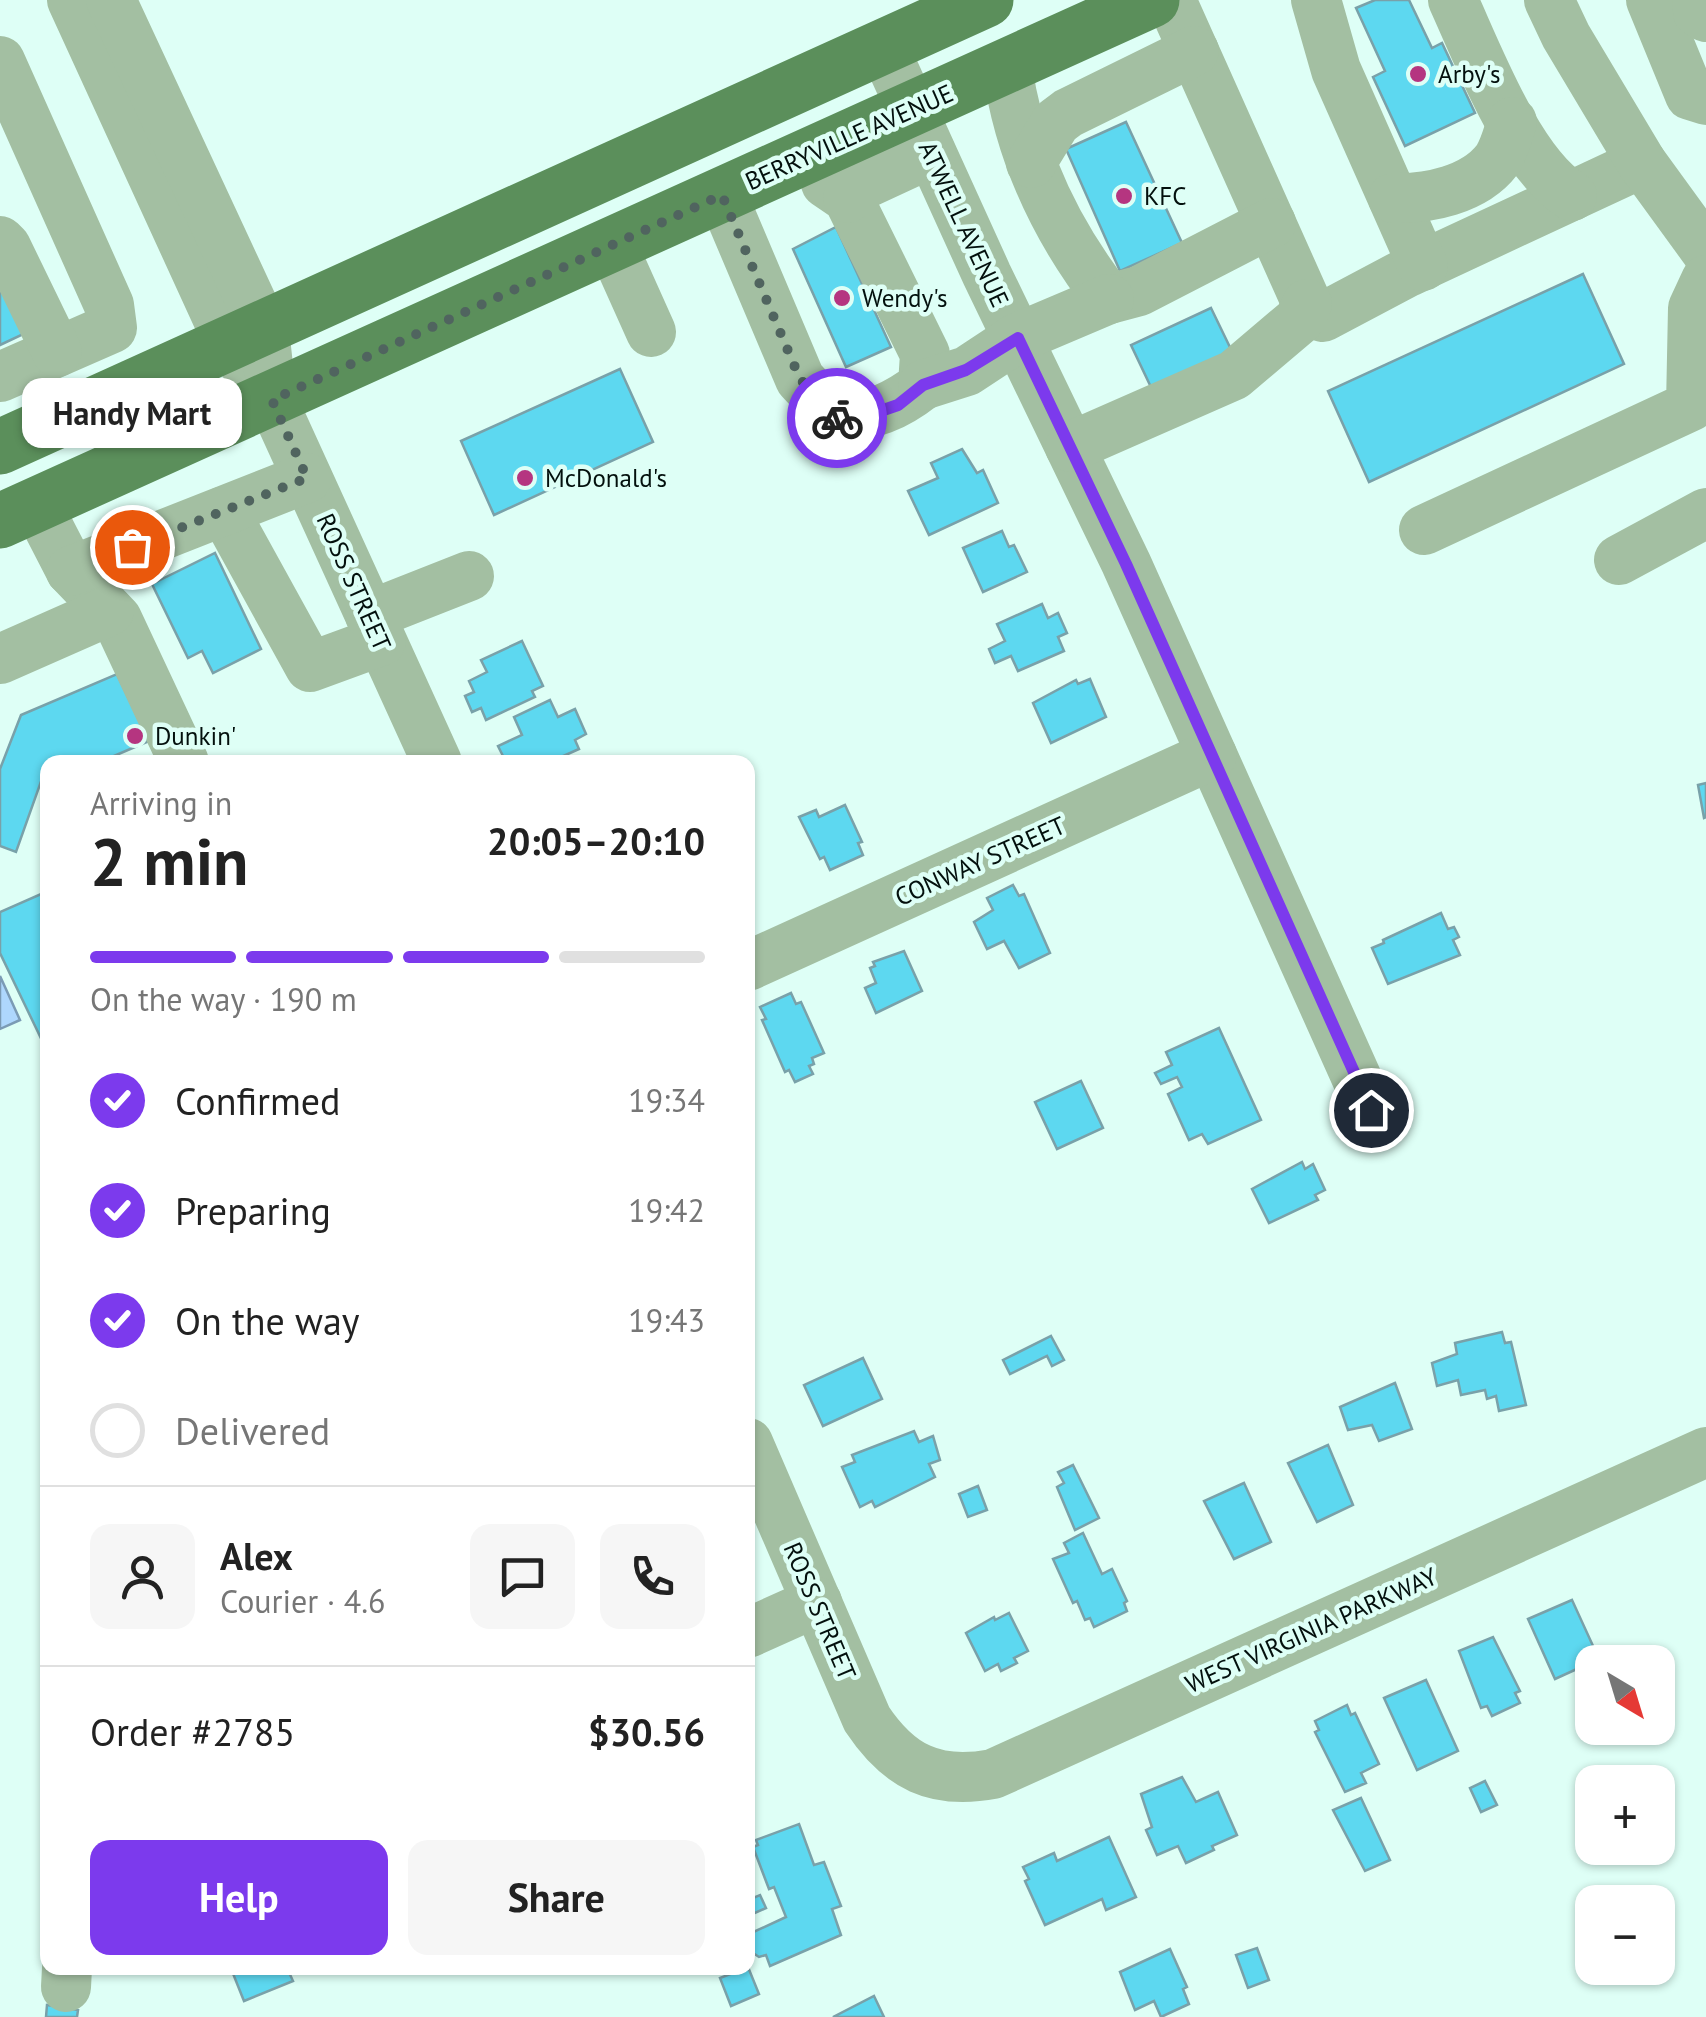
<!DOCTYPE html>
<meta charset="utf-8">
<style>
:root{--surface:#fff;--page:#f6f6f6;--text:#222;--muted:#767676;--line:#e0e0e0;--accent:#7c3aed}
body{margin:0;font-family:"PT Sans",sans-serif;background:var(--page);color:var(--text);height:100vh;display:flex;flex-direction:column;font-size:38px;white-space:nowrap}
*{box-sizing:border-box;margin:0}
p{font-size:32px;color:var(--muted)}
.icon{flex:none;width:55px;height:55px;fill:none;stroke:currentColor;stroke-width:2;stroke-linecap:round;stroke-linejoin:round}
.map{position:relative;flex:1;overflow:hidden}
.side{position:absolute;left:40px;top:755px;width:715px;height:1220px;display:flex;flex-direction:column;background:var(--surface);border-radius:20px;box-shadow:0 2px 8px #0004}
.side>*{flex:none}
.needle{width:65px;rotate:142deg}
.fabs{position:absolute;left:1575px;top:1645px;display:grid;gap:20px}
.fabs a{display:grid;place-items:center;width:100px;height:100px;border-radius:20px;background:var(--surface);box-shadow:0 2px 8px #0004;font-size:50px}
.pin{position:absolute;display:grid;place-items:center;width:85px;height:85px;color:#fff;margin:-42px;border:5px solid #fff;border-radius:50%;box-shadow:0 2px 10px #0007}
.courier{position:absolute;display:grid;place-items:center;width:100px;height:100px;margin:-50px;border:8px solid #7c3aed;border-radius:50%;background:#fff;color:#222;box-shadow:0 2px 12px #0007}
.bubble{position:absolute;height:70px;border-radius:20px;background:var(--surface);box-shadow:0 2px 8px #0004;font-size:32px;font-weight:600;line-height:70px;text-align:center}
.overview em{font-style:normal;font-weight:600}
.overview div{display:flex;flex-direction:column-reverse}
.overview{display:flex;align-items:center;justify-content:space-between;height:170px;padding:0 50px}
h1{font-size:65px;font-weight:600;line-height:75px}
.bar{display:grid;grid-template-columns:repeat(4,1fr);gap:15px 10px;align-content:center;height:120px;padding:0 50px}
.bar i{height:12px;border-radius:8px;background:var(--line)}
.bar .selected{background:var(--accent)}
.bar p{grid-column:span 4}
.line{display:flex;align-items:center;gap:25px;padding:0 50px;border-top:2px solid var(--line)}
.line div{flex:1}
.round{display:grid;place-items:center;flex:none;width:105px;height:105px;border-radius:20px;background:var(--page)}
ol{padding:0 50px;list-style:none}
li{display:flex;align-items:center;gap:30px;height:110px}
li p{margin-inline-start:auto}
li .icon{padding:10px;border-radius:50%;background:var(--accent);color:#fff;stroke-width:4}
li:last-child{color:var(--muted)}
li i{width:55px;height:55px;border:5px solid var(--line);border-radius:50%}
.button{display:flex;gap:20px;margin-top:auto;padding:20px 50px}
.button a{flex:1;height:115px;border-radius:20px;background:var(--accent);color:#fff;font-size:40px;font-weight:600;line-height:115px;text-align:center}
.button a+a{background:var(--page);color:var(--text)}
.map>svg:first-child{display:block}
.water{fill:#aed7fd;stroke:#7b9bb5;stroke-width:2.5}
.building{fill:#5dd8f0;stroke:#79a1a9;stroke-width:2.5}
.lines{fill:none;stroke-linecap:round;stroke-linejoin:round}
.minor{stroke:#a3bfa2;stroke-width:50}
.major{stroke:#5b8f5b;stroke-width:55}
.done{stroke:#50645f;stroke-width:10;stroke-dasharray:0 18}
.route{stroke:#7c3aed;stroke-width:12}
.poi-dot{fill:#b53580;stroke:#defff6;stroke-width:4}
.labels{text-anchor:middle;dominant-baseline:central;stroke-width:9;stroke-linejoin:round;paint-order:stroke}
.poi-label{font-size:25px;fill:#03100d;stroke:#defff6;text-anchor:start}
.street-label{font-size:25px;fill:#03100d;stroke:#defff6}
</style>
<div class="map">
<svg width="1706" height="2017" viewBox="0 0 1706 2017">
<rect width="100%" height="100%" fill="#defff6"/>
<!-- water -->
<polygon class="water" points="0,976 20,1020 0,1029"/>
<!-- building -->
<g class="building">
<polygon points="1375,0 1409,0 1432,48 1442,43 1475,113 1405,146 1373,77 1385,71 1356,8"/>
<polygon points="1126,122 1182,243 1120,271 1066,149"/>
<polygon points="836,227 891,347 846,367 793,249"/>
<polygon points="0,266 30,331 0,345"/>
<polygon points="1583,274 1624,364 1369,482 1328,391"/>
<polygon points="1211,308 1239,366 1159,404 1131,345"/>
<polygon points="620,369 653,442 494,515 461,441"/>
<polygon points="962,449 977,473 983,470 998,503 929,535 908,491 938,478 931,463"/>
<polygon points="1002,531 1009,547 1014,545 1027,572 983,592 963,548"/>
<polygon points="215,553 261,649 213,673 202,651 188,658 152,584"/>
<polygon points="1042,604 1048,618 1058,613 1067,633 1058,637 1064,651 1018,671 1011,656 995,663 989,649 1005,641 997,624"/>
<polygon points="522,641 543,686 532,691 535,697 486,720 481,708 472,712 465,696 474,692 469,681 487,672 481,660"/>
<polygon points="117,674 149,741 100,762 48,762 48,775 44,773 16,852 0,846 0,769 21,715"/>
<polygon points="1090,679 1106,717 1051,743 1033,703 1076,680 1078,684"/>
<polygon points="550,700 558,717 575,709 586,734 575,740 579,749 550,762 500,762 499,760 504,758 498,746 522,735 514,717"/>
<polygon points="1706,783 1706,817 1704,818 1698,785"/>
<polygon points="845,805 862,842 858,843 863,855 830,870 824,857 820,859 799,817 816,810 819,817"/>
<polygon points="1013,885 1019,896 1024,894 1050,953 1019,968 1004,941 987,949 974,922 993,910 987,898"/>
<polygon points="48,891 48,1053 0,953 0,912"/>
<polygon points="1441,913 1448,929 1454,927 1459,937 1453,940 1460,955 1388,984 1372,948 1384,943 1383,940"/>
<polygon points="904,951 922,991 876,1013 865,988 876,983 870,968 875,966 873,962"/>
<polygon points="791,993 796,1004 801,1002 824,1053 812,1058 814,1064 809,1066 813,1074 795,1082 789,1070 785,1072 762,1020 766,1019 760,1007"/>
<polygon points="1219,1028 1261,1120 1208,1144 1202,1134 1189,1140 1168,1094 1182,1087 1177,1077 1161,1084 1155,1073 1172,1065 1166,1052"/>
<polygon points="1081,1081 1103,1128 1057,1149 1035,1102"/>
<polygon points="1302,1162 1305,1169 1313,1164 1325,1190 1315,1195 1318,1200 1269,1223 1252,1189"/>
<polygon points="1502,1332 1505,1343 1511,1342 1526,1405 1499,1411 1496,1396 1487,1399 1485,1390 1461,1395 1458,1380 1437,1386 1432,1363 1457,1354 1455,1343"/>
<polygon points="1051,1336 1064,1360 1052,1366 1047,1356 1010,1374 1003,1360"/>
<polygon points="863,1358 882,1399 823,1426 804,1385"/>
<polygon points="1395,1383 1412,1429 1379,1441 1372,1425 1348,1430 1340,1407"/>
<polygon points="914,1431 919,1442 933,1436 940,1460 929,1464 935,1477 875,1507 872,1501 860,1507 842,1467 855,1462 852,1455"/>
<polygon points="1328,1445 1353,1505 1317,1522 1288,1463"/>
<polygon points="1073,1465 1099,1518 1075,1530 1057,1487 1064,1483 1058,1472"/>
<polygon points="1244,1483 1271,1542 1234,1559 1204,1501"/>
<polygon points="978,1486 987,1510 968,1517 959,1494"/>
<polygon points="1083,1533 1102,1574 1112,1569 1127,1601 1124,1603 1127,1611 1094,1627 1090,1618 1085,1620 1077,1601 1073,1603 1053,1559 1069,1553 1064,1543"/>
<polygon points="1572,1600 1599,1659 1598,1662 1592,1662 1592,1672 1583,1677 1579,1668 1555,1679 1528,1619"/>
<polygon points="1009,1613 1028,1651 1014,1658 1017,1663 1001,1671 998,1664 985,1671 966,1633 994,1617 995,1620"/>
<polygon points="1493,1637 1520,1691 1515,1693 1520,1703 1492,1716 1487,1706 1481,1708 1459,1651"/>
<polygon points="1426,1680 1458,1751 1417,1770 1384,1698"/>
<polygon points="1347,1705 1351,1715 1355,1713 1379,1764 1361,1773 1366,1783 1345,1792 1315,1732 1319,1730 1315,1721"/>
<polygon points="1182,1777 1196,1802 1218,1792 1237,1835 1212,1846 1214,1850 1186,1863 1178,1846 1157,1855 1146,1830 1152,1827 1141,1794"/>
<polygon points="1485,1781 1497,1805 1481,1812 1470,1788"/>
<polygon points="1361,1798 1390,1860 1365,1871 1333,1810"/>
<polygon points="799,1824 814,1865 824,1862 841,1906 832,1909 841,1935 770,1966 766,1955 759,1957 753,1953 749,1934 786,1917 774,1887 769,1889 753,1847 758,1845 756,1840"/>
<polygon points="1109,1837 1136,1897 1106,1910 1102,1899 1045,1925 1025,1881 1029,1879 1023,1867 1054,1853 1057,1861"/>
<polygon points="760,1895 766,1908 748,1916 748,1900"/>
<polygon points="1257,1948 1269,1980 1248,1988 1236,1955"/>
<polygon points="1170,1949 1187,1987 1183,1989 1189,2004 1161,2017 1154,2001 1135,2010 1120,1972"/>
<polygon points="748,1967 759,1994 731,2006 720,1978"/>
<polygon points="226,1968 287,1968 293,1981 244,2001 232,1971 228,1973"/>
<polygon points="874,1996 884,2017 833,2017"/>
<polygon points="47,2005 78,2010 77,2017 46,2017"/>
</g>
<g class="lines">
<!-- minor -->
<g class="minor">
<polyline points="72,0 230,345 272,400 437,762"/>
<polyline points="111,0 264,329 268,366"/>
<polyline points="1171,0 1307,304 1323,317 1408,272 1642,163"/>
<polyline points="1316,0 1336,70 1423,266"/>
<path d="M 1453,0 C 1479,57 1519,163 1572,196"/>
<polyline points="1549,0 1566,36 1642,163 1706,251"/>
<polyline points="1651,0 1690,95 1706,100"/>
<polyline points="1697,0 1698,12 1706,17"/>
<polyline points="883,46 987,275 1126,563 1371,1110"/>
<polyline points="0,61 109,305 112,328 0,377"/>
<path d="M 1007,66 C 1019,153 1055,230 1109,299 L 1139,291 L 1271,223"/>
<polyline points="1031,163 1056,122 1068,113 1194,51"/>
<path d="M 722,195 L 800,379 L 836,418 C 872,416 895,407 923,385 L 925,354 L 848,198 L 826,183 L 816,152"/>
<polyline points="848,198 862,185 931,153"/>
<path d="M 1393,198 C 1428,199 1474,190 1497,160 C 1504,150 1508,134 1512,122"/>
<polyline points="0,241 6,247 57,352"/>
<polyline points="612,245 651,332"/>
<polyline points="923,385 967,371 1017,338 1109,299"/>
<polyline points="1070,447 1234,375 1299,320 1307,304"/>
<polyline points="37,505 71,571 117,619 184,762"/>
<polyline points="224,511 310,667 381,641"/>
<polyline points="1424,530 1691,406 1693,308 1706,280"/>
<polyline points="1619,560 1706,513"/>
<polyline points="71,571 307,478"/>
<polyline points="370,615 469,576"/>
<polyline points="0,659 109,611"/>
<polyline points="748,966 1212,755"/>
<path d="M 748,1443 L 867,1719 C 899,1767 935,1785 993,1774 L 1706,1452"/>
<polyline points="748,1633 817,1602"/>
<polyline points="66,1987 67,1968"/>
</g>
<!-- major -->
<g class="major">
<polyline points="0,447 986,0"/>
<polyline points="0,521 1152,0"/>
</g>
</g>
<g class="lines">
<!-- done -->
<polyline class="done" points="132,547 307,478 272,400 722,195 800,379 837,418"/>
<!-- route -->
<polyline class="route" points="837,418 866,416 898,405 923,385 966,370 1018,338 1126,564 1371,1110"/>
</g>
<!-- markers -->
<g class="poi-dot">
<circle cx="1418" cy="74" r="10"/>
<circle cx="1124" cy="196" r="10"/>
<circle cx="842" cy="298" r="10"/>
<circle cx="525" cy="478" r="10"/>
<circle cx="135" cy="736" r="10"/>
</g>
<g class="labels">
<!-- poi labels -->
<g class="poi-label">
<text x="1438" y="74">Arby's</text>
<text x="1144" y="196">KFC</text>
<text x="862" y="298">Wendy's</text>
<text x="545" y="478">McDonald's</text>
<text x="155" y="736">Dunkin'</text>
</g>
<!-- street labels -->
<g class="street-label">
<text transform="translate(849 137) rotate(-24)">BERRYVILLE AVENUE</text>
<text transform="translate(964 224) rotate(65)">ATWELL AVENUE</text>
<text transform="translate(354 582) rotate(66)">ROSS STREET</text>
<text transform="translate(980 861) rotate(-24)">CONWAY STREET</text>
<text transform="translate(820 1611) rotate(67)">ROSS STREET</text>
<text transform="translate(1311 1630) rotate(-24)">WEST VIRGINIA PARKWAY</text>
</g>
</g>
</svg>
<div class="fabs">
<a><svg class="needle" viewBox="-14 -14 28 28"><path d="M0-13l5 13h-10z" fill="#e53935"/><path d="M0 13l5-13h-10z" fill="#767676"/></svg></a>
<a>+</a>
<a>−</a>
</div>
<div class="pin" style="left:132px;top:547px;background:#ea580c"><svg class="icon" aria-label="bag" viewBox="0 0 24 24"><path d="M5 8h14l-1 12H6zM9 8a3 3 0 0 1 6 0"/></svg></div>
<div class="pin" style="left:1371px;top:1110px;background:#1f2937"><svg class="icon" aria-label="home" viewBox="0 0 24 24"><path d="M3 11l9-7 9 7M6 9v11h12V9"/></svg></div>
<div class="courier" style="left:837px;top:418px"><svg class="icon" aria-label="bike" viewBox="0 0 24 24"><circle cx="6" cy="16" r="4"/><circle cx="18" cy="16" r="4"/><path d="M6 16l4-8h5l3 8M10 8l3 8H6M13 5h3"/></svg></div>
<div class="bubble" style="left:22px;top:378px;width:220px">Handy Mart</div>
<section class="side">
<div class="overview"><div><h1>2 min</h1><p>Arriving in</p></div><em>20:05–20:10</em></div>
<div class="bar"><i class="selected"></i><i class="selected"></i><i class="selected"></i><i></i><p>On the way · 190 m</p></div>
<ol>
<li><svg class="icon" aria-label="check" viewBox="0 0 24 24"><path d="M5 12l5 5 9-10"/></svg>Confirmed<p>19:34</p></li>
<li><svg class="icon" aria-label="check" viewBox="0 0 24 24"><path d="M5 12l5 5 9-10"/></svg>Preparing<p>19:42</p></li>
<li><svg class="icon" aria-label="check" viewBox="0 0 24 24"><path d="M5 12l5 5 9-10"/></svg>On the way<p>19:43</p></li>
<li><i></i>Delivered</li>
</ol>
<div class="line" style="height:180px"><a class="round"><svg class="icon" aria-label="person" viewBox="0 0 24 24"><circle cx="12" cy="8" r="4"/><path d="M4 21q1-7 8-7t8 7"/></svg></a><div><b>Alex</b><p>Courier · 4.6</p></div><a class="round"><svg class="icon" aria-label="chat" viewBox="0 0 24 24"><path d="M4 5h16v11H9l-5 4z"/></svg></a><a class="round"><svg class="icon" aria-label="phone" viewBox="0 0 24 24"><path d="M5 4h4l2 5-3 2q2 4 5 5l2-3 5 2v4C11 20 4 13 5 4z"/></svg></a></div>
<div class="line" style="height:130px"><div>Order #2785</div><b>$30.56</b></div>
<div class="button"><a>Help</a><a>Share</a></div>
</section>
</div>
